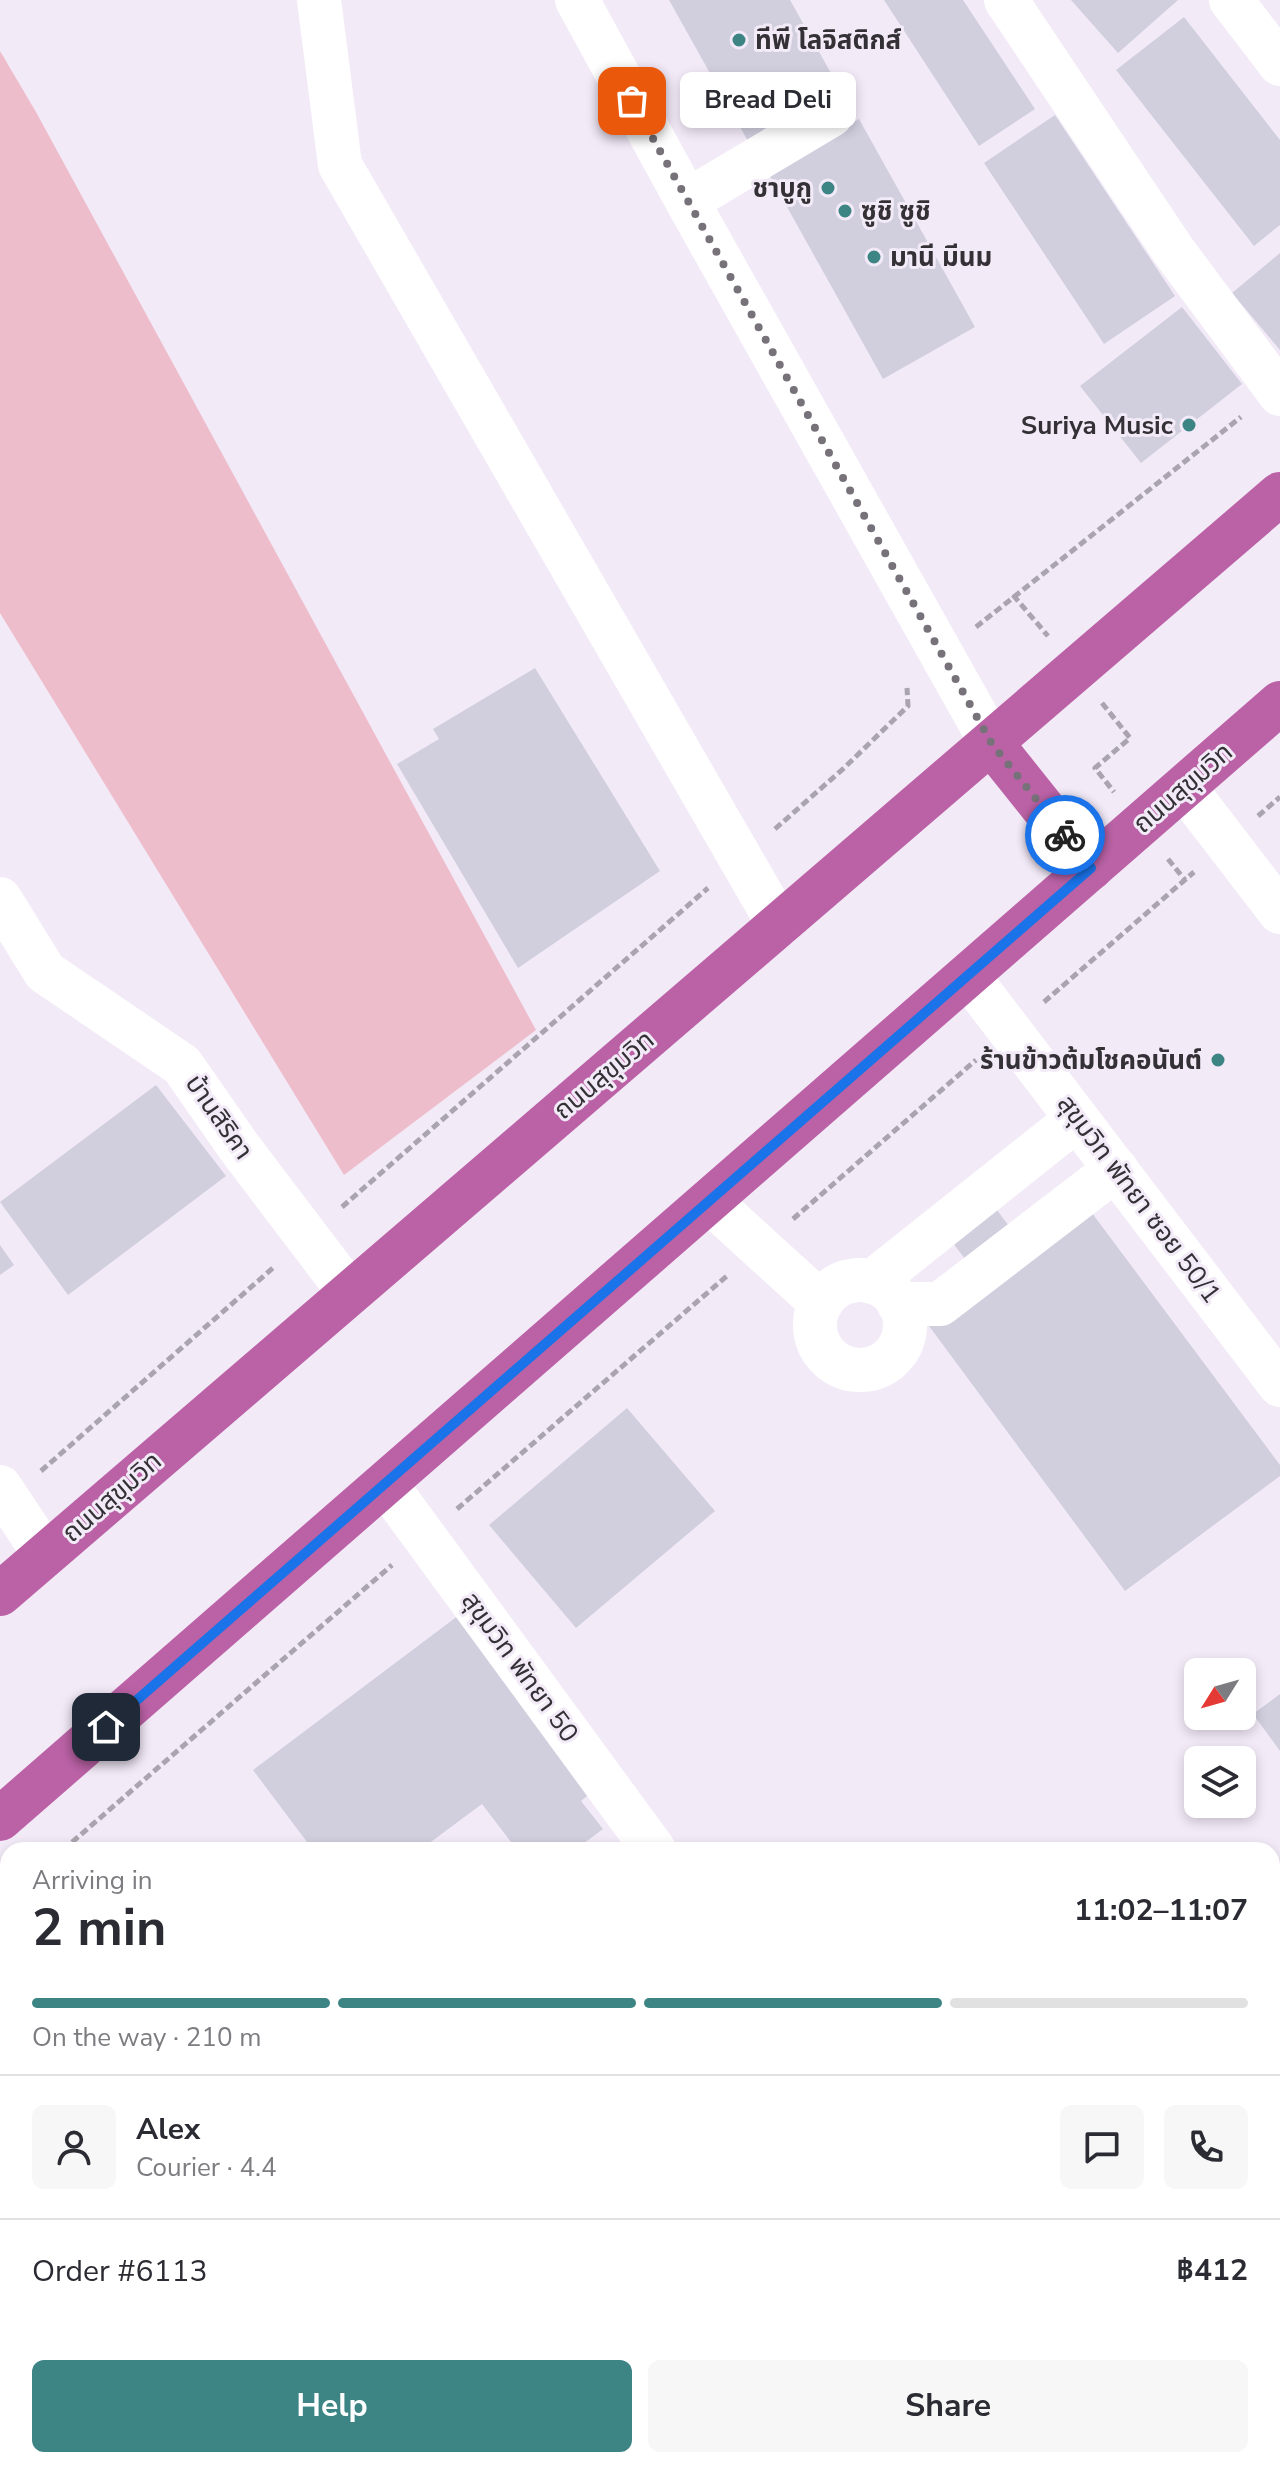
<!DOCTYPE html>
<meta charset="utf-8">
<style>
:root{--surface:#fff;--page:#f7f7f7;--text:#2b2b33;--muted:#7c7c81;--line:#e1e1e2;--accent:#3d8585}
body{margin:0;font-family:"Nunito Sans","Noto Sans Thai",sans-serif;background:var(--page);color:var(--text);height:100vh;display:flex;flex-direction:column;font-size:30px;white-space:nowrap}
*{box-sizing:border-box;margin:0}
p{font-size:26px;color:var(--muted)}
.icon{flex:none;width:44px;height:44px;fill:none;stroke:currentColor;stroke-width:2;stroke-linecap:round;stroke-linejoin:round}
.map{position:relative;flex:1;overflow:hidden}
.sheet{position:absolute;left:0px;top:1842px;width:1280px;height:626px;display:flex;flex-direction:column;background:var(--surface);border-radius:24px 24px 0 0;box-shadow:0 4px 12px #0003}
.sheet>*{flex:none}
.needle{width:52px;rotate:233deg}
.controls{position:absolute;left:1184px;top:1658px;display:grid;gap:16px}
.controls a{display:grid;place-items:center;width:72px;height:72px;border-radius:12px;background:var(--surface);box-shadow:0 4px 12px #0003;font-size:40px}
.pin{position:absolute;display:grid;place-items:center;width:68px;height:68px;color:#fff;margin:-34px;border-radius:16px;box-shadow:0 4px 12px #0006}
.courier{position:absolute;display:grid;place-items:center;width:80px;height:80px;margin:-40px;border:6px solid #1a73e8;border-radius:50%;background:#fff;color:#222;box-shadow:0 2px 10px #0007}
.bubble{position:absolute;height:56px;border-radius:12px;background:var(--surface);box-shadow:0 4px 12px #0003;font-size:26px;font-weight:700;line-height:56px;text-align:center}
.head em{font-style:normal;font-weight:700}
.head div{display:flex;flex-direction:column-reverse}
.head{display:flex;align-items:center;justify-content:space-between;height:136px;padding:0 32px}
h1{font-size:52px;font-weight:700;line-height:60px}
.bar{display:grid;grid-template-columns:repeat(4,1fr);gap:12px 8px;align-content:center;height:96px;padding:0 32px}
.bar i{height:10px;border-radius:6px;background:var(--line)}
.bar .active{background:var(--accent)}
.bar p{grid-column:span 4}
.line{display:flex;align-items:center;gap:20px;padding:0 32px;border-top:2px solid var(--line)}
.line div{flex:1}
.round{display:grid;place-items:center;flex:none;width:84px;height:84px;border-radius:12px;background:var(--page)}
.button{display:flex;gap:16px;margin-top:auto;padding:16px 32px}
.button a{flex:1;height:92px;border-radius:12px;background:var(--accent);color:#fff;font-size:32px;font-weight:700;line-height:92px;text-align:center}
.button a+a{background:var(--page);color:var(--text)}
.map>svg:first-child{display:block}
.green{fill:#eebdcb}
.building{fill:#d1cfde}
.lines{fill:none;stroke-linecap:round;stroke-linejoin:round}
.path{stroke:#aaa4ae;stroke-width:5;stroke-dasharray:8 4;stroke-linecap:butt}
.minor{stroke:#fff;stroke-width:44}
.highway{stroke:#bb62a6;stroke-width:44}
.done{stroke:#77727a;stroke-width:8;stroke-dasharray:0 14.4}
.route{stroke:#1a73e8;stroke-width:10}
.poi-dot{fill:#3d8585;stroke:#f3eaf8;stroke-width:3}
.labels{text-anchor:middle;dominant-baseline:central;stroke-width:6;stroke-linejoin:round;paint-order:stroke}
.poi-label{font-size:26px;font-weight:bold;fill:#343136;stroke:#f3eaf8;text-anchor:start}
.street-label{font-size:26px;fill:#343136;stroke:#f3eaf8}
</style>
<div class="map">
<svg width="1280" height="2467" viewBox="0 0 1280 2467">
<rect width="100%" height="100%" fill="#f3eaf8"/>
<!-- green -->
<g class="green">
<polygon points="0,51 36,112 536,1030 344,1175 0,613"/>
<polygon points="96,2460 732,2460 737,2467 101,2467"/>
</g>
<!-- building -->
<g class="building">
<polygon points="669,0 790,0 841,91 749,143"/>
<polygon points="884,0 963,0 1035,109 979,146"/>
<polygon points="1071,0 1178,0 1118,53"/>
<polygon points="1184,17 1280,140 1280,225 1254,246 1116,70"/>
<polygon points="1055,115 1175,296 1104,344 984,163"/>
<polygon points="859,119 975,327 883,379 767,171"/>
<polygon points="1280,253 1280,350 1232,293"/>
<polygon points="1182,307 1242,384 1141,463 1080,386"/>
<polygon points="535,668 660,871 518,968 397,764 439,739 433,729"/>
<polygon points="156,1085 226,1176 68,1295 0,1202"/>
<polygon points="1089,1209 1280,1465 1280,1476 1125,1591 929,1326 953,1309 971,1267 953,1243 997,1210 1017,1237"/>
<polygon points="0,1245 14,1265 0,1275"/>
<polygon points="627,1408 715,1511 576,1628 489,1525"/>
<polygon points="459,1615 592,1792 581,1801 603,1829 575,1850 517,1850 482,1804 420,1850 313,1850 253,1770"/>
<polygon points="1280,1694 1280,1751 1253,1714"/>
<polygon points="8,1935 8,2040 0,2046 0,1942"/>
<polygon points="1280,2256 1280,2344 1272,2351 1272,2263"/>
<polygon points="1280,2370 1280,2463 1275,2467 1171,2467 1166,2460 1272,2460 1272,2376"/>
<polygon points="773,2460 947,2460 937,2467 778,2467"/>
<polygon points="1011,2460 1039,2460 1045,2467 1003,2467"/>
</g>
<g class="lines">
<!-- path -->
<g class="path">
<polyline points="1013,595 1048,636"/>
<polyline points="976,627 1241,417"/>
<polyline points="1102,703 1130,738 1095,768 1114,792"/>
<polyline points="1258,816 1280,797"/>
<polyline points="775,829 844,768 908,706 907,688"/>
<polyline points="1168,859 1185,880"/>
<polyline points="1044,1002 1194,872"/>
<polyline points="342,1207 708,888"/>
<polyline points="793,1219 976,1060"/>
<polyline points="41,1471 274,1267"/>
<polyline points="457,1509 728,1275"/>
<polyline points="63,1850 392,1565"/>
<polyline points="0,1904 8,1897"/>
</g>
<!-- minor -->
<g class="minor">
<polyline points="319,0 340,165 779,925"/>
<polyline points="577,0 687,201 992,744"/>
<polyline points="1006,0 1173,250 1280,394"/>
<polyline points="1231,0 1280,64"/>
<polyline points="687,201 831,115"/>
<polyline points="1184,787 1280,912"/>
<polyline points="0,899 45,972 182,1065 239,1147 349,1292"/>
<polyline points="968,976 1280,1385"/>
<polyline points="709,1201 821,1303"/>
<circle cx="860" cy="1325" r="45"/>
<polyline points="872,1282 1077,1119"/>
<polyline points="899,1304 940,1304 1116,1169"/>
<polyline points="385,1483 654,1850"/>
<polyline points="0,1487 45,1555"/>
<polyline points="1102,2460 1107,2467"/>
</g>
<!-- highway -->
<g class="highway">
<polyline points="992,744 1091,868"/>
<polyline points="0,1594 1280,494"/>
<polyline points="0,1819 1280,703"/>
</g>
</g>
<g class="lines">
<!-- done -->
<polyline class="done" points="632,101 992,744 1065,835"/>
<!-- route -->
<polyline class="route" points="106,1727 1091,868 1065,835"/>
</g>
<!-- markers -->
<g class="poi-dot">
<circle cx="739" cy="40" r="8"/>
<circle cx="828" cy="188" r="8"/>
<circle cx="845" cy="211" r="8"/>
<circle cx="874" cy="257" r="8"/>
<circle cx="1189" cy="425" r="8"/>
<circle cx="1218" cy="1060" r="8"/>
</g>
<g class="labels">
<!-- poi labels -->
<g class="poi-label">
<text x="755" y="40">ทีพี โลจิสติกส์</text>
<text x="812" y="188" text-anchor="end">ชาบูกู</text>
<text x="861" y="211">ซูชิ ซูชิ</text>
<text x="890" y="257">มานี มีนม</text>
<text x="1173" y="425" text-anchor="end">Suriya Music</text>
<text x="1202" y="1060" text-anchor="end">ร้านข้าวต้มโชคอนันต์</text>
</g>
<!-- street labels -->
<g class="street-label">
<text transform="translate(1183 788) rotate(-41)">ถนนสุขุมวิท</text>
<text transform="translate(604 1075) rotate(-40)">ถนนสุขุมวิท</text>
<text transform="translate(219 1117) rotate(55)">บ้านสิริคา</text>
<text transform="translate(1139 1199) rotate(53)">สุขุมวิท พัทยา ซอย 50/1</text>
<text transform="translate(112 1497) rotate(-41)">ถนนสุขุมวิท</text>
<text transform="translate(520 1667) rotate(54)">สุขุมวิท พัทยา 50</text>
</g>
</g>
</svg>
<div class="controls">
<a><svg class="needle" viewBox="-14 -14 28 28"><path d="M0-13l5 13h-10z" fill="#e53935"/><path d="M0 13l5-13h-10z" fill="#7c7c81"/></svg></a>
<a><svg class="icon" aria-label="layers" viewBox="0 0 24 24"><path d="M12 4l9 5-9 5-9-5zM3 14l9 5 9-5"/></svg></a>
</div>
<div class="pin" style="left:632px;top:101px;background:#ea580c"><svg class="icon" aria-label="bag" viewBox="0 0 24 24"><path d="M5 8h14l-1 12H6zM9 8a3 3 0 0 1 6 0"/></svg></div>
<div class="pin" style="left:106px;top:1727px;background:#1f2937"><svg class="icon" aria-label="home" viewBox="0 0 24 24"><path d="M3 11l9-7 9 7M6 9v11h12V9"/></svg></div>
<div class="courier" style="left:1065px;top:835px"><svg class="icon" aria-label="bike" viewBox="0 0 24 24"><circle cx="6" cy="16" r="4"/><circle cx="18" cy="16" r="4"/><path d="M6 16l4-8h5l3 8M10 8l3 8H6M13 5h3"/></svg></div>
<div class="bubble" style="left:680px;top:72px;width:176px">Bread Deli</div>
<section class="sheet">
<div class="head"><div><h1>2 min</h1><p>Arriving in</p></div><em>11:02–11:07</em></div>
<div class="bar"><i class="active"></i><i class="active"></i><i class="active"></i><i></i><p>On the way · 210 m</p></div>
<div class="line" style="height:144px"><a class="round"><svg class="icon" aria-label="person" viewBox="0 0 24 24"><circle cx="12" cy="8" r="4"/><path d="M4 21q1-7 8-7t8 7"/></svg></a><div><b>Alex</b><p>Courier · 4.4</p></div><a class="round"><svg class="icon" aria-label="chat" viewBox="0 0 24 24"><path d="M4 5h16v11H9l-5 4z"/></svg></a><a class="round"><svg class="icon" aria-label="phone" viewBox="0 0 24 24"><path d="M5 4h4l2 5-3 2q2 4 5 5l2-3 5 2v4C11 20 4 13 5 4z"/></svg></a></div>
<div class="line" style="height:104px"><div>Order #6113</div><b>฿412</b></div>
<div class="button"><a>Help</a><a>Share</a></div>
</section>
</div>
